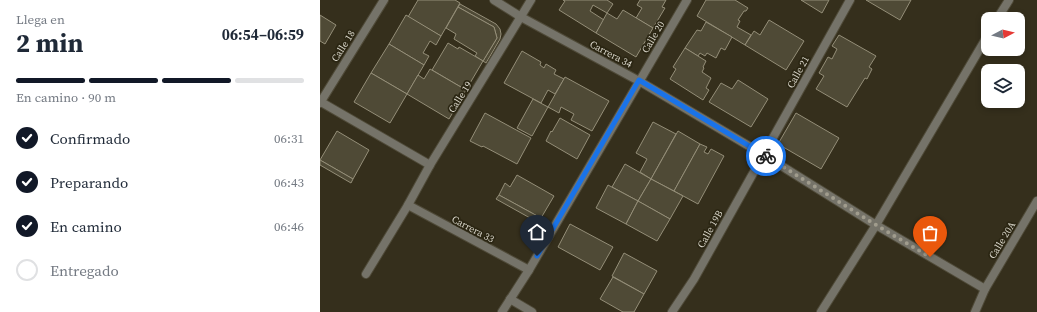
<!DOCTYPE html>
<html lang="es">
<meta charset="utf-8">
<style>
:root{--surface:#fff;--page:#f2f2f3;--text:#1f2937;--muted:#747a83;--line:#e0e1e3;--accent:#111827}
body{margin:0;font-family:"Source Serif 4",serif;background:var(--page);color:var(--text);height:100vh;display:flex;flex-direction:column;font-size:15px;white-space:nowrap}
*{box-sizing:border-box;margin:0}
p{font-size:13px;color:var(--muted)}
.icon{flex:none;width:22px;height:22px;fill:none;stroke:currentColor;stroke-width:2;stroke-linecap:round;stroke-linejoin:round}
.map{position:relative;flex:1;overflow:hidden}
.panel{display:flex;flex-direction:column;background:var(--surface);width:320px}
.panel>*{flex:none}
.needle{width:26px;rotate:83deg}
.tools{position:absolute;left:661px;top:12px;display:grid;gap:8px}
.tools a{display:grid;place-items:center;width:44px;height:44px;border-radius:8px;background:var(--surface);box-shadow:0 2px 6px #0003;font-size:20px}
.pin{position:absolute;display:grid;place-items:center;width:34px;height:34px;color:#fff;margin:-41px -17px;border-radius:50% 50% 50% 0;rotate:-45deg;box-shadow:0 0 4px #0007}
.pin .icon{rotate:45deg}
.courier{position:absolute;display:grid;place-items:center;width:40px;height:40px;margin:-20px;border:3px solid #1a73e8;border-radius:50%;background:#fff;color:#222;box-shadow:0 1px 5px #0007}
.head em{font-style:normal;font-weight:700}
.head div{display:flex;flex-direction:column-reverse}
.head{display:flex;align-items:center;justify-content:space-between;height:68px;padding:0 16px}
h1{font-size:26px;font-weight:700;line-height:30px}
.bar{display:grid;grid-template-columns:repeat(4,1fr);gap:6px 4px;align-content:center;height:48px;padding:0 16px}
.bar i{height:5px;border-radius:3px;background:var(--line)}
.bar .selected{background:var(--accent)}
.bar p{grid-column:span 4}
ol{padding:0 16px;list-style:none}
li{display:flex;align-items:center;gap:12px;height:44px}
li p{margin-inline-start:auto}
li .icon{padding:4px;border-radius:50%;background:var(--accent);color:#fff;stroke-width:4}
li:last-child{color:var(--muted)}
li i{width:22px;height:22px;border:2px solid var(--line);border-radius:50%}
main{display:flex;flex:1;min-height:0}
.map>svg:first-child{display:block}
.building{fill:#4f4a36;stroke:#948e78}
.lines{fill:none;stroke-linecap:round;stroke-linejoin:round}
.minor-casing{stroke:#4f4a38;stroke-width:10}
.minor{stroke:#757369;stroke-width:8}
.done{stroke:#a09c8d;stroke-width:4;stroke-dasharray:0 7.2}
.route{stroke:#1a73e8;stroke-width:5}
.labels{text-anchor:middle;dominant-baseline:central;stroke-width:3.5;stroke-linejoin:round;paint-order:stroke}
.street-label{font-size:10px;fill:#d9d6ca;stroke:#2b2613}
</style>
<main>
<section class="panel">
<div class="head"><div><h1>2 min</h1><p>Llega en</p></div><em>06:54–06:59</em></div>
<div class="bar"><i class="selected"></i><i class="selected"></i><i class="selected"></i><i></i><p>En camino · 90 m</p></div>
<ol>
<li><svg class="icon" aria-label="check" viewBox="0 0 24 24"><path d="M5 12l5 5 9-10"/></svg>Confirmado<p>06:31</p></li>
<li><svg class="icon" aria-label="check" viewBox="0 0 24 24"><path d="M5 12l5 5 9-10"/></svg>Preparando<p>06:43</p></li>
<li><svg class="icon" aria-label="check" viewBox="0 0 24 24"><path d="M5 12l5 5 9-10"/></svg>En camino<p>06:46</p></li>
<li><i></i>Entregado</li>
</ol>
</section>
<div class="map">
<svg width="717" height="312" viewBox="0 0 717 312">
<rect width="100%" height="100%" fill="#352f1c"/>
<!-- building -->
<g class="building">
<polygon points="98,0 135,0 140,3 121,36 88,17"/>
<polygon points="243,0 287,0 293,4 287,13 273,5 270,11 284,20 276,33 239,10 245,1"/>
<polygon points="320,0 346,0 342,7 345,8 333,28 316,18 322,8 317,5"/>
<polygon points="386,0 415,0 428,8 426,11 424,11 418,20 420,21 417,27 431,35 425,45 377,16"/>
<polygon points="481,0 509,0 502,13"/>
<polygon points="546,0 591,0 580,20"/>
<polygon points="140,4 176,24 180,29 181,34 180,39 166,63 163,61 177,38 174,27 138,7"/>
<polygon points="138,7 174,27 177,38 163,61 155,56 157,53 134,39 136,34 126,28"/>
<polygon points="303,10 333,28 316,57 276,33 287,13 297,19"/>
<polygon points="0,15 16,25 5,44 0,41"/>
<polygon points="86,15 121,36 116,45 110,41 103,53 109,56 104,65 69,44"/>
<polygon points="449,20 484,41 466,70 425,45 434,31 440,35"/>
<polygon points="386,22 412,37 405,50 401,48 396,58 387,53 385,56 380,53 378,56 365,48 377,30 381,31"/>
<polygon points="519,35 556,56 549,67 552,69 547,79 545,78 527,107 496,89 504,76 499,73 508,57 512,59 517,49 512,46"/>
<polygon points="128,43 138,49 139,47 163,61 146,90 112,70"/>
<polygon points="69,44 104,65 87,94 51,73"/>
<polygon points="365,48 386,61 383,67 384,68 382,72 391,78 386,88 389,90 383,100 350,79 356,69 353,67"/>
<polygon points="202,51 221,62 220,65 224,68 226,64 236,70 234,74 244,79 235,94 228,90 221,103 184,83"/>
<polygon points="110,69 146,90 129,119 87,94 98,75 104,79"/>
<polygon points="51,73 87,94 70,123 34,102"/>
<polygon points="245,77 289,101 272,131 251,120 254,114 241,107 239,113 228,107"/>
<polygon points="418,80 448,99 431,127 389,102 401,83 412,89"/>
<polygon points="213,99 228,107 212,136 197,128"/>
<polygon points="165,113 211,138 197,164 163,146 162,147 150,141"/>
<polygon points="476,113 519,138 501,169 458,144"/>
<polygon points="240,118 270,135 257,159 226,141 231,131 232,132"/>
<polygon points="333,122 356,134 331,179 320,172 327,159 316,153"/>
<polygon points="17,131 49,150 33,179 0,160"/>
<polygon points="358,131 380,144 354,191 331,179"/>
<polygon points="380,144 387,147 384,152 388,154 391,149 404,156 378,204 354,191"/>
<polygon points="0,160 33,179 31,183 0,165"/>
<polygon points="305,164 331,179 318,201 292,187"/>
<polygon points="197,175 234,196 221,218 179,195 185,183 190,187"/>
<polygon points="331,179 363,196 350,219 318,201"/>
<polygon points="288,185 318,201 306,224 276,208"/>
<polygon points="179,195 221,218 219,223 176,199"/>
<polygon points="318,201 350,219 337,241 306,224"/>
<polygon points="250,224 293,247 280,270 238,247"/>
<polygon points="304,253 337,271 324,294 292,276"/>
<polygon points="293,277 324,294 314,312 303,312 280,299"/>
</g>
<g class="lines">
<!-- minor casing -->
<g class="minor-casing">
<g id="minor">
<polyline points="174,0 201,17 319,81 444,155 556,225 665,289"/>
<polyline points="677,19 689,0"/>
<polyline points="1,102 110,165"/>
<polyline points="0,103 64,0"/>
<polyline points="88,205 209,270"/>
<polyline points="46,274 88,205 110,165 211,0"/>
<polyline points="190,299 212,312"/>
<polyline points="182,312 209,270 367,0"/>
<polyline points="352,312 374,279 530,0"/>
<polyline points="501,312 556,225 668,35"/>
<polyline points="655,312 665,289 717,201"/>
</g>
</g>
<!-- minor -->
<use href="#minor" class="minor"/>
</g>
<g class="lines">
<!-- done -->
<polyline class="done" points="446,156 556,225 610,257"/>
<!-- route -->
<polyline class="route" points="217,256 319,80 446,156"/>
</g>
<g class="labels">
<!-- street labels -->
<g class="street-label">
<text transform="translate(333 37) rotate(-60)">Calle 20</text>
<text transform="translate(23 46) rotate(-58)">Calle 18</text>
<text transform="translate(291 54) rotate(28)">Carrera 34</text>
<text transform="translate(478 72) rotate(-61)">Calle 21</text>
<text transform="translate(140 97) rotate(-58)">Calle 19</text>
<text transform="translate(153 229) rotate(28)">Carrera 33</text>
<text transform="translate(390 229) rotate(-61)">Calle 19B</text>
<text transform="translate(682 240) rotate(-59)">Calle 20A</text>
</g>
</g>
</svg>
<div class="tools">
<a><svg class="needle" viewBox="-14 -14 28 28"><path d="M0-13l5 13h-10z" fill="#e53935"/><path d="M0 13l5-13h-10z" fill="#747a83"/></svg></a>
<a><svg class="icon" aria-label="layers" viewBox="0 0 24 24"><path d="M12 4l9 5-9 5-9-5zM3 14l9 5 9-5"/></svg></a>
</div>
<div class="pin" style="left:610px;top:257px;background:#ea580c"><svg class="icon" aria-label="bag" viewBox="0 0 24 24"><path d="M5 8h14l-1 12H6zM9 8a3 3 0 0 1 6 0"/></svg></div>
<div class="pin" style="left:217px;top:256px;background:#1f2937"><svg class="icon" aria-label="home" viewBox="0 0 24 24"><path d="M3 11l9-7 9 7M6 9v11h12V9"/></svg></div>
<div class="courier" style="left:446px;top:156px"><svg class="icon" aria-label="bike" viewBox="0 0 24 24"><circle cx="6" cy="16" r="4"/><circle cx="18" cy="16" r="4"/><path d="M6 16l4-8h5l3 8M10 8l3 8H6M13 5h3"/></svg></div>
</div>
</main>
